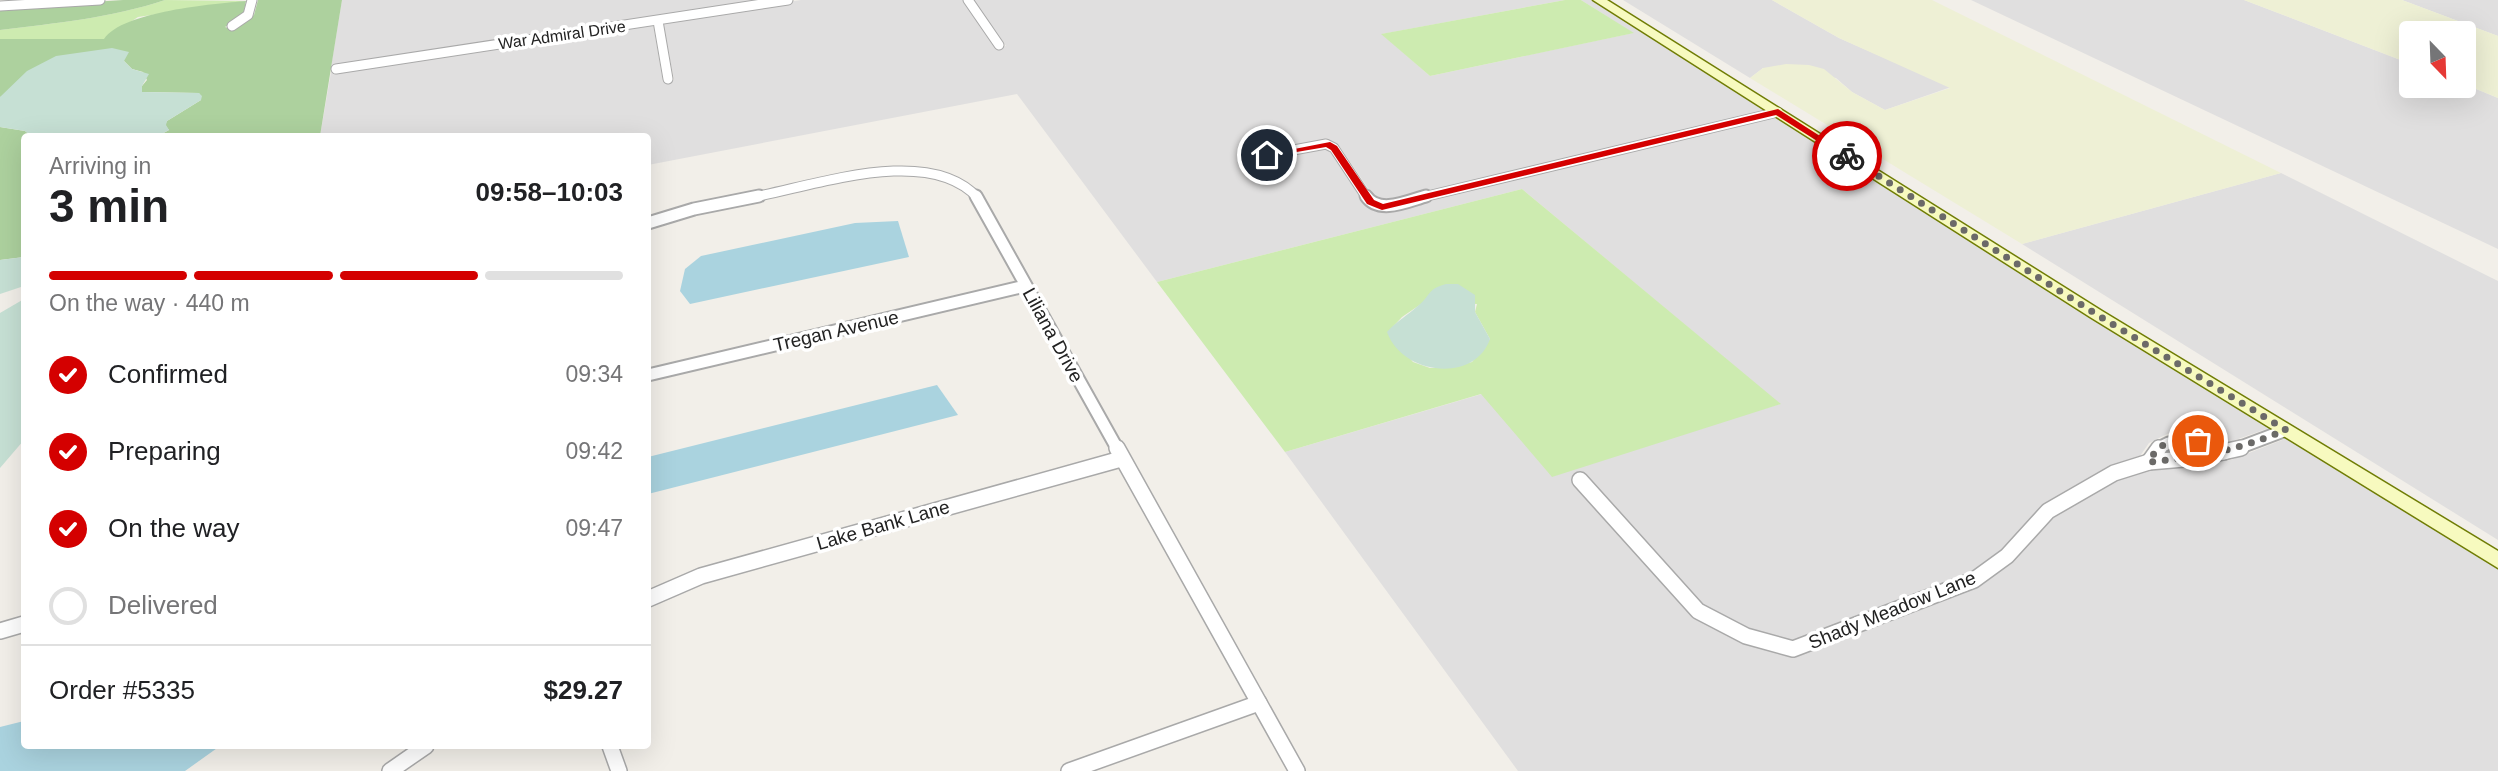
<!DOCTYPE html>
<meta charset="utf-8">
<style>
:root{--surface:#fff;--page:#f2f2f2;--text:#202124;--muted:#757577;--line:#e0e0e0;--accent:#d40000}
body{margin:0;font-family:Arial,sans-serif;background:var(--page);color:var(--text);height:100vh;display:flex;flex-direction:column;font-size:26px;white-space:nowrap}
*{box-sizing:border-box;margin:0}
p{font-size:23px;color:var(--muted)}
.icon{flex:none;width:38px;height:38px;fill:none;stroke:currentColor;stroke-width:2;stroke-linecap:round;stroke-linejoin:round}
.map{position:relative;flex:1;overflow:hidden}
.details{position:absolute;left:21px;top:133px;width:630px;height:616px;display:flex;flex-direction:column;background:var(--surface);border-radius:7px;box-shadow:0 7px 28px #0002}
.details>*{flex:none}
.needle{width:46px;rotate:157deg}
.tools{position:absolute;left:2399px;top:21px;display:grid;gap:14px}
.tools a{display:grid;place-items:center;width:77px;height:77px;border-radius:7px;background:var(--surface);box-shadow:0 7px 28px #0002;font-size:35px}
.pin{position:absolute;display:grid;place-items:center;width:60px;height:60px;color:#fff;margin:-30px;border:4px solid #fff;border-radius:50%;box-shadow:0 2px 7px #0007}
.courier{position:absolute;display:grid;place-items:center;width:70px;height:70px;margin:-35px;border:5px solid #d40000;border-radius:50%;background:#fff;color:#222;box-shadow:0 2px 9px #0007}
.summary em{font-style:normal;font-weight:600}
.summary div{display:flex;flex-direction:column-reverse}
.summary{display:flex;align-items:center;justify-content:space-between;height:119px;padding:0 28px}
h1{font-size:46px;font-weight:600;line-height:52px}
.bar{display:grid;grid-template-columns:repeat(4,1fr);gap:10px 7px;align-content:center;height:84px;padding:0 28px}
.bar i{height:9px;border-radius:5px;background:var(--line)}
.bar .current{background:var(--accent)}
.bar p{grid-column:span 4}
.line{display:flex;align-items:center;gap:18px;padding:0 28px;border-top:2px solid var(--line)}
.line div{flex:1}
ol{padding:0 28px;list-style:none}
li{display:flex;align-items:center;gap:21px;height:77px}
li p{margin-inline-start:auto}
li .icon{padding:7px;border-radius:50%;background:var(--accent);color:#fff;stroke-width:4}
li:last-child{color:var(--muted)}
li i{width:38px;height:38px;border:4px solid var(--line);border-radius:50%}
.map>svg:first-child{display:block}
.residential{fill:#e0dfdf}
.farmland{fill:#eef0d5}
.grass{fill:#cdebb0;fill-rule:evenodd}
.forest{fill:#add19e}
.wetland{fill:#c6e0d4}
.water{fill:#aad3df}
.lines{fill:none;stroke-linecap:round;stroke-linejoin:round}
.minor-far2-casing{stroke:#a9a9a9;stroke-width:11}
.minor-far1-casing{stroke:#a9a9a9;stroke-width:15}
.minor-casing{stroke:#a9a9a9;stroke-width:18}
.secondary-casing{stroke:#707d05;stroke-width:3}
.minor-far2{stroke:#fff;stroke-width:9}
.minor-far1{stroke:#fff;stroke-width:11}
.minor{stroke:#fff;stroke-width:15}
.secondary{fill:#f7fabf;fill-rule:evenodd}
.route{fill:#d40000}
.done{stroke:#6b6a68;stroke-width:7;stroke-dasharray:0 12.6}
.labels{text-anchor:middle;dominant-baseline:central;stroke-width:7;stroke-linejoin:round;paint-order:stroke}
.far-street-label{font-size:16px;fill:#222;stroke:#fff}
.street-label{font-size:19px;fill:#222;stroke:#fff}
</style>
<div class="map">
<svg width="2498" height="771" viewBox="0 0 2498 771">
<rect width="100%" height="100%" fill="#f2efe9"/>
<!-- residential -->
<g class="residential">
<polygon points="342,0 774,0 331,67"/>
<polygon points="801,0 963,0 996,48 1006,46 973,0 1565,0 1382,34 1430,76 1633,33 1581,0 1594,0 1769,110 1382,203 1376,200 1340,147 1330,142 1295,145 1260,153 1265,159 1326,148 1338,161 1364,203 1392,209 1777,116 2272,427 2221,445 2196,435 2169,433 2149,443 2140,456 2136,457 2152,468 2156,470 2158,468 2231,460 2290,437 2498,568 2498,771 1518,771 1285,452 1482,394 1696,429 1780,404 1522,189 1157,282 1017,94 648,165 648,136 320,136 331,72 653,24 663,82 674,80 663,23"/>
<polygon points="1623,0 1772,0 1839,38 1951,87 1885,110 1852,92 1836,78 1763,68 1750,78"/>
<polygon points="1971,0 2244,0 2411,64 2412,86 2464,84 2498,98 2498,249"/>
<polygon points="2402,0 2498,0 2498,36"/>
<polygon points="2281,173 2498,281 2498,540 2022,244"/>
</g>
<!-- farmland -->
<g class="farmland">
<polygon points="1772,0 1932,0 2281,173 2022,244 1750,78 1763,68 1786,64 1809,65 1824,69 1852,92 1885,110 1950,88 1839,38"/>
<polygon points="2244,0 2402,0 2498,36 2498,98 2464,84 2464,33 2412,33 2411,64"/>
</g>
<!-- grass -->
<g class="grass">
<path d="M 165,0 L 246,1 L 138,17 L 105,39 L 0,39 L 0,30 C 56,23 111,18 165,0 Z"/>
<polygon points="1565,0 1581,0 1634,33 1430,76 1381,34"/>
<path d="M 1522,189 L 1781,404 L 1552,477 L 1481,394 L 1285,452 L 1157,282 ZM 1424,302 L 1477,304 L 1475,312 L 1490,339 L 1472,362 L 1449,368 L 1430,368 L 1413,362 L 1388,332 L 1402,317 Z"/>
</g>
<!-- forest -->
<g class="forest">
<path d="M 123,0 L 165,0 C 111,18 56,23 0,30 L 0,8 Z"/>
<path d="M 258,0 L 342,0 L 320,136 L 158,136 L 169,130 L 165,125 L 167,121 L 201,100 L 199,93 L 142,92 L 142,86 L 147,80 L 143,72 L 132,69 L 124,61 L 0,97 L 0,39 L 104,39 C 123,11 214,4 246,1 L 243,16 L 225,27 L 231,29 L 254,15 Z"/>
<polygon points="0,127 25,131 31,136 24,136 24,257 0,260"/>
</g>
<!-- wetland -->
<g class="wetland">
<polygon points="112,48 129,52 124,61 132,69 149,74 142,86 142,92 199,93 202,96 201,100 167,121 166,125 169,130 158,136 31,136 25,131 0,127 0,97 27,71 56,56"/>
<polygon points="24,257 24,286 0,294 0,260"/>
<path d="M 1446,284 L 1458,284 L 1475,295 L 1475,312 L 1490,339 C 1475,383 1403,376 1387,332 C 1397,321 1408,315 1419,305 C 1431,295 1427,289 1446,284 Z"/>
<polygon points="24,299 24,440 0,468 0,313"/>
</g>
<!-- water -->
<g class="water">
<polygon points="898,221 909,257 690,304 680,291 685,269 701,256 855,223"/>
<polygon points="937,385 958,415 648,494 648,457"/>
<polygon points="24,721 24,746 220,746 185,771 0,771 0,727"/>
</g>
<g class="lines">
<!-- minor-far2 casing -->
<g class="minor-far2-casing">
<g id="minor-far2">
<polyline points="968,0 999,45"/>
<polyline points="0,6 100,0"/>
<polyline points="658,21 668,79"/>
<polyline points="232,26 248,15 252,0"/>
<polyline points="336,69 788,0"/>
<polyline points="1267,155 1326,144 1334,148 1367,198"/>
<path d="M 749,198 C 812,187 928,143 978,198"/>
<polyline points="1419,198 1778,112"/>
</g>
</g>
<!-- minor-far1 casing -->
<g class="minor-far1-casing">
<g id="minor-far1">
<polyline points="976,196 1118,450"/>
<path d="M 1366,196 C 1379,215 1408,201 1426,196"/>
<polyline points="648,223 694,209 759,196"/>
<polyline points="648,375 1025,286"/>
<path d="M 2157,450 C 2176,434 2199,441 2220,450"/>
<polyline points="2233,450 2286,430"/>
</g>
</g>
<!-- minor casing -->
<g class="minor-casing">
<g id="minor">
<polyline points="1117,448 1297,771"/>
<polyline points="2216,448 2224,452"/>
<polyline points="2149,462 2159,448"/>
<polyline points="1580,480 1698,611 1746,636 1793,649 1974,580 2007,556 2048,511 2114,473 2149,462 2196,458 2241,448"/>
<polyline points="648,599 701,576 1121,459"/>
<polyline points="0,631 24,624"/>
<polyline points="610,746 619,771"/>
<polyline points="390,771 426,746"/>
<polyline points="1069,771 1259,703"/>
</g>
</g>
<!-- secondary casing -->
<g class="secondary-casing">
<polygon id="secondary" points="1593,0 1607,0 2102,311 2498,551 2498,568 2090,317"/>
</g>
<!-- minor-far2 -->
<use href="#minor-far2" class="minor-far2"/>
<!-- minor-far1 -->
<use href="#minor-far1" class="minor-far1"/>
<!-- minor -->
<use href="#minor" class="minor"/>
<!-- secondary -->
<use href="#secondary" class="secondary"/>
</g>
<!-- route -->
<polygon class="route" points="1778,109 1851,156 1844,158 1776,115 1382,210 1367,204 1331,150 1326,147 1267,157 1263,155 1330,142 1337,146 1374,200 1383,204"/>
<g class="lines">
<!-- done -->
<path class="done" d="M 1847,156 L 2096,314 L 2286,430 C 2237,450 2202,457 2149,462 C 2158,442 2178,436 2198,441"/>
</g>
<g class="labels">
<!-- far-street labels -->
<g class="far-street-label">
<text transform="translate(562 35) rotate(-8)">War Admiral Drive</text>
</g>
<!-- street labels -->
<g class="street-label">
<text transform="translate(836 331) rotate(-13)">Tregan Avenue</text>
<text transform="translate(1053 335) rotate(61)">Liliana Drive</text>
<text transform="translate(883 525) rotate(-16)">Lake Bank Lane</text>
<text transform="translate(1892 610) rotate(-22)">Shady Meadow Lane</text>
</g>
</g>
</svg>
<div class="tools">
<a><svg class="needle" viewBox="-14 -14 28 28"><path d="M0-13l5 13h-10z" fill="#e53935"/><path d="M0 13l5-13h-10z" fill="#757577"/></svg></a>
</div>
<div class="pin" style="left:2198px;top:441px;background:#ea580c"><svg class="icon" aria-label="bag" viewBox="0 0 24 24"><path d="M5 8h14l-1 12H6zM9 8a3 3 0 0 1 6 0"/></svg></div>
<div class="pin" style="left:1267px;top:155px;background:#1f2937"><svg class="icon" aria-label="home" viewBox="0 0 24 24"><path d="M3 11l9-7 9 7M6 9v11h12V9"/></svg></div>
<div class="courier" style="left:1847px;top:156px"><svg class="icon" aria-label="bike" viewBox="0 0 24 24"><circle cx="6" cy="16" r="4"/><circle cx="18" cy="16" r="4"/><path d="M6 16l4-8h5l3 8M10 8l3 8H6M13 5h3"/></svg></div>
<section class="details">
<div class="summary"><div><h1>3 min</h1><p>Arriving in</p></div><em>09:58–10:03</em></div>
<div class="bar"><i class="current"></i><i class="current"></i><i class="current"></i><i></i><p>On the way · 440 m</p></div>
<ol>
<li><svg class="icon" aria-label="check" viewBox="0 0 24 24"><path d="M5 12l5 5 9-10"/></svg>Confirmed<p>09:34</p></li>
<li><svg class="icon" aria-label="check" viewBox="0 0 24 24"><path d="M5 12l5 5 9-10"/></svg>Preparing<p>09:42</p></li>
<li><svg class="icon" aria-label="check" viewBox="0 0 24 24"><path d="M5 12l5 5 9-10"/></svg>On the way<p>09:47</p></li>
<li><i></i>Delivered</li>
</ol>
<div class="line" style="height:91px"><div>Order #5335</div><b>$29.27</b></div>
</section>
</div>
